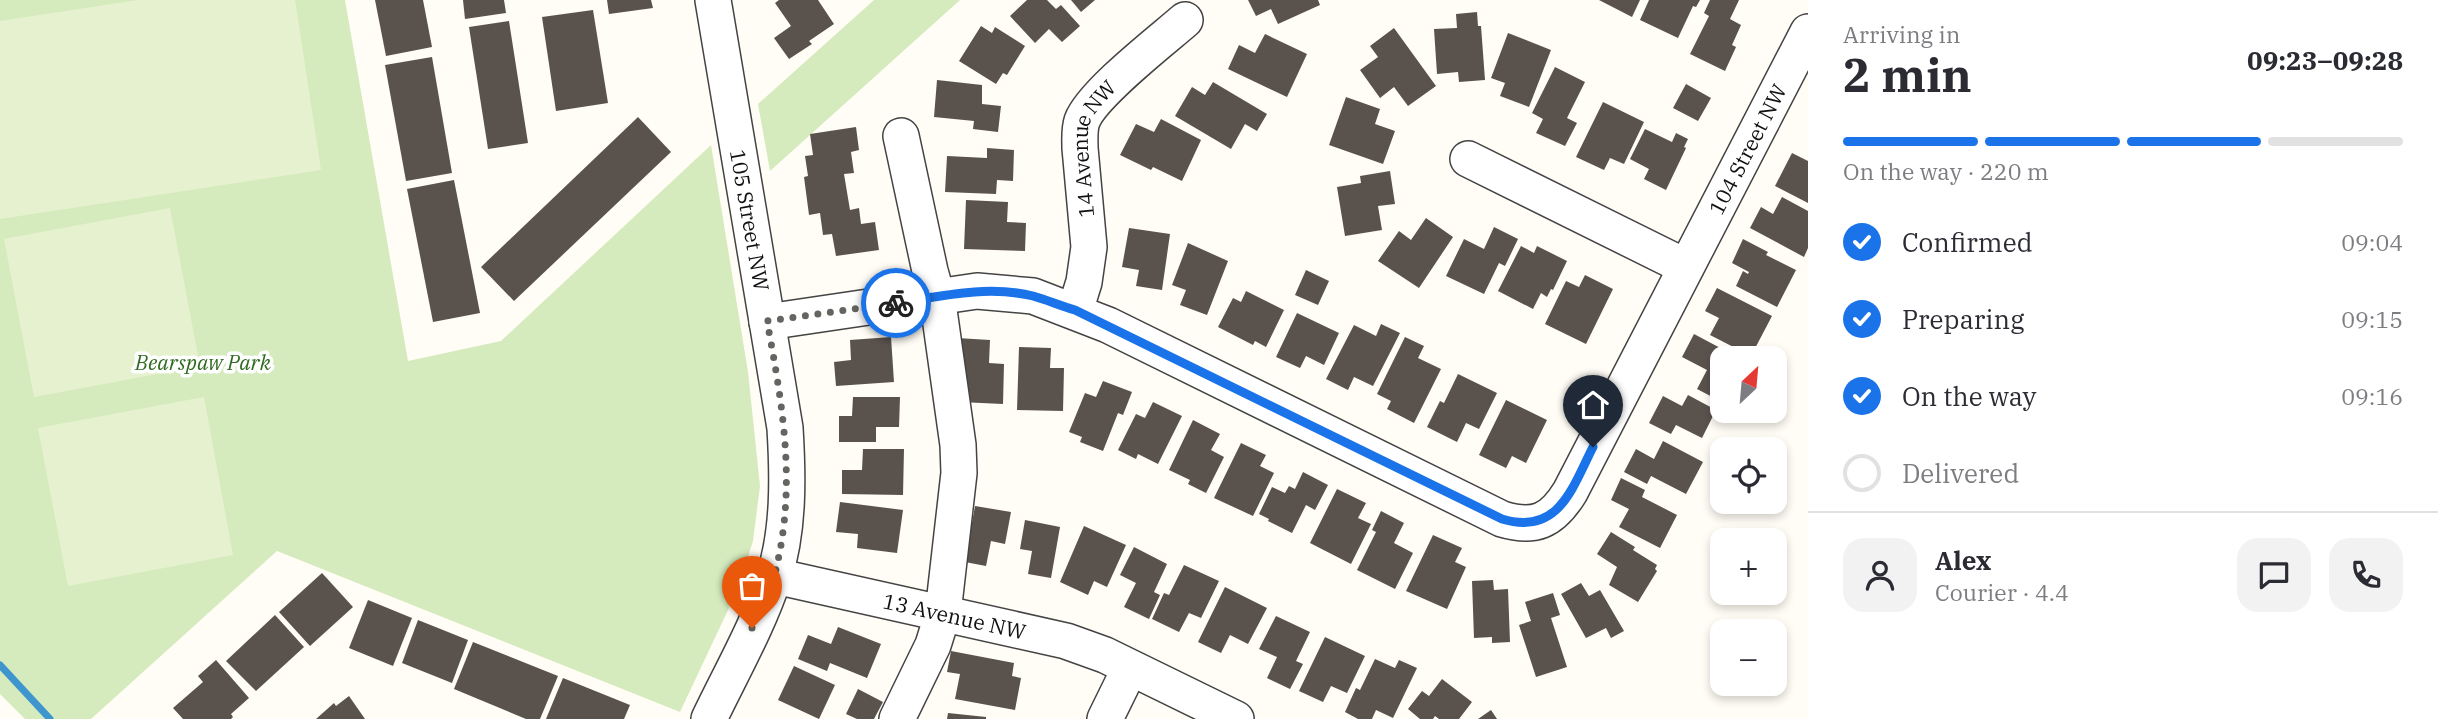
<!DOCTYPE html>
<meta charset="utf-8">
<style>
:root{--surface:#fff;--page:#f2f2f3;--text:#2b2b33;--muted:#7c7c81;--line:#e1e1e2;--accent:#1a73e8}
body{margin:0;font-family:"IBM Plex Serif",serif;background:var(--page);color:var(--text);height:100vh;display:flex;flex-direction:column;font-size:26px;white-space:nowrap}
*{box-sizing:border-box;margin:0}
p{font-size:23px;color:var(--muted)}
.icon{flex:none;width:38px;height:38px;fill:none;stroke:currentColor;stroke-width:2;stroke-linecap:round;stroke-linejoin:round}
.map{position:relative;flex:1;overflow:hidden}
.drawer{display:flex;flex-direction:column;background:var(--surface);width:630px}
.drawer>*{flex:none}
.needle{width:46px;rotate:26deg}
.controls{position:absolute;left:1710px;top:346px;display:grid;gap:14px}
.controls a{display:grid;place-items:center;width:77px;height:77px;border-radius:14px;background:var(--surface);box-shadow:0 4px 10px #0003;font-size:35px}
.pin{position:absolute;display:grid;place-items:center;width:60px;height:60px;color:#fff;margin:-72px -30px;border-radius:50% 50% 50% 0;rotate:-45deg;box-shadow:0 0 7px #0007}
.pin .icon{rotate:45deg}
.courier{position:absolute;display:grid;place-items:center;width:70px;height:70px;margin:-35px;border:5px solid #1a73e8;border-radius:50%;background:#fff;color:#222;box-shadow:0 2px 9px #0007}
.overview em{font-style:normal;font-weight:700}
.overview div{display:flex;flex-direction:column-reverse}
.overview{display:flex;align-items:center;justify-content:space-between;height:119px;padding:0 35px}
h1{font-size:46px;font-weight:700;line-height:52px}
.bar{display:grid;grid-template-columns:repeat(4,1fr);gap:10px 7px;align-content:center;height:84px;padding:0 35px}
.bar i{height:9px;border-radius:5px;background:var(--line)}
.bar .selected{background:var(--accent)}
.bar p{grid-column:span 4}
.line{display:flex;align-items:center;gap:18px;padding:0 35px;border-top:2px solid var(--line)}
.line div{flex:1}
.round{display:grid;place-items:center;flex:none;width:74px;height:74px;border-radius:21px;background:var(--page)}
ol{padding:0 35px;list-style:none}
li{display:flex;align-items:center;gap:21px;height:77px}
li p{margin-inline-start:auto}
li .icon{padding:7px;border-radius:50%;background:var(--accent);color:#fff;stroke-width:4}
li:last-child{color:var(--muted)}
li i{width:38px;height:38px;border:4px solid var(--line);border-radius:50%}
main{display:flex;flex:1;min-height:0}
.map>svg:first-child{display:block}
.green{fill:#d5ebbd}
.pitch{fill:#e6f2cf}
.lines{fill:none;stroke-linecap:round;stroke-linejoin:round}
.stream{stroke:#3f96cf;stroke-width:7}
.building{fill:#5a524d}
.minor-casing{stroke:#444;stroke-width:38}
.minor{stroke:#fff;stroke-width:35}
.done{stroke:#646461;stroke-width:7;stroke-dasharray:0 12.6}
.route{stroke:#1a73e8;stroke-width:9}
.labels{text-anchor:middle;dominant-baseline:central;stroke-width:7;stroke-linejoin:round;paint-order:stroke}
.street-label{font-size:21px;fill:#111;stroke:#fff}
.park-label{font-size:21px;font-style:italic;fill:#2f6b1f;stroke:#fff}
</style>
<main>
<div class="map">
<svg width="1808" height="719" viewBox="0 0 1808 719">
<rect width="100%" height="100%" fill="#fffdf5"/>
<!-- green -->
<g class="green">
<polygon points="0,0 345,0 408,361 501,341 711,145 748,372 760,486 753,541 737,591 680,712 277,551 91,719 25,719 0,694"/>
<polygon points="874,0 960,0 770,171 758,104"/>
</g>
<!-- pitch -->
<g class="pitch">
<polygon points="138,0 295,0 321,170 0,219 0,21"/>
<polygon points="170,208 200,366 34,397 4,239"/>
<polygon points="204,397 233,555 68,586 38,428"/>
</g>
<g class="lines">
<!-- stream -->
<polyline class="stream" points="0,665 50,719"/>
</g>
<!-- building -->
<g class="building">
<polygon points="375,0 423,0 432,47 386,56"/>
<polygon points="463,0 504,0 506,13 465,19"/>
<polygon points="607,0 651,0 653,8 609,14"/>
<polygon points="779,0 818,0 834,24 809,41 812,44 789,59 774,38 791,26 775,3"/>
<polygon points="1027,0 1047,0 1056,9 1061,5 1080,26 1062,42 1049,29 1035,43 1010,16"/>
<polygon points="1071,0 1095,0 1081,12"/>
<polygon points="1248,0 1318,0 1320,5 1278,24 1271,9 1256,16"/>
<polygon points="1599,0 1640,0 1632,17"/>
<polygon points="1649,0 1700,0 1696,7 1693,6 1678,38 1640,20"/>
<polygon points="1710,0 1739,0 1730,19 1741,25 1732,45 1736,47 1725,71 1690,54 1709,16 1704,13"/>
<polygon points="593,10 608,103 556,111 542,17"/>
<polygon points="1477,12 1478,26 1481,26 1485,80 1459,82 1458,72 1437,74 1434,29 1457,28 1456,14"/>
<polygon points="509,21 528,143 488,149 469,27"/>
<polygon points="981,26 992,33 995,27 1025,46 1007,75 1003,73 996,84 959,61"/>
<polygon points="1394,28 1436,86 1408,106 1394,87 1380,98 1360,70 1378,57 1370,46"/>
<polygon points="1508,33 1551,50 1529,107 1500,96 1505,83 1491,78"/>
<polygon points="1265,34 1307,54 1287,97 1228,69 1239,45 1255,53"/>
<polygon points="432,57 452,173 406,181 385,65"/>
<polygon points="1555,67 1585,82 1567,118 1577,123 1565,146 1536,133 1543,119 1532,113"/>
<polygon points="937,80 982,85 982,104 1001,106 998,132 973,129 974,121 934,117"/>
<polygon points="1213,82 1267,114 1257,131 1245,124 1231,149 1175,116 1192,87 1205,95"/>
<polygon points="1686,84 1711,98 1698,121 1673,108"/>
<polygon points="1346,97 1380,109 1375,124 1395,131 1383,164 1329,145"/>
<polygon points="1603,102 1644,122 1624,164 1610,158 1604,170 1576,157"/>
<polygon points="638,117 671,152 514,301 481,267"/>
<polygon points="1161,119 1201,140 1182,181 1153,167 1151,170 1120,155 1136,124 1154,132"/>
<polygon points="856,127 859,150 851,152 854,173 844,174 850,210 859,208 861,224 875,222 879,250 836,256 832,234 823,235 820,213 809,215 804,177 808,176 805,156 813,155 810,134"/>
<polygon points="1645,129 1672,142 1676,133 1688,139 1684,147 1686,148 1666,190 1644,179 1649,169 1630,159"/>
<polygon points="987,148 1014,150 1013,181 997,180 996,194 945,192 947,156 987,158"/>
<polygon points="1792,153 1808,161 1808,203 1775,186"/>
<polygon points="1390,171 1395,204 1378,206 1382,230 1345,236 1337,187 1361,183 1360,176"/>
<polygon points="454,180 480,313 433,322 407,189"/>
<polygon points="1782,197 1808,211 1808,248 1804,257 1750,228 1761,207 1773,214"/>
<polygon points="966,200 1008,202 1007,222 1026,223 1025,251 964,249"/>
<polygon points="1426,218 1453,237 1419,288 1378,261 1399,231 1411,240"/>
<polygon points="1494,227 1518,239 1505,266 1499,263 1484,294 1446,276 1464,239 1484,249"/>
<polygon points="1129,228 1170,234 1162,290 1136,286 1139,270 1122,267"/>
<polygon points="1743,239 1768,252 1766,255 1796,270 1777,307 1736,286 1743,271 1748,274 1749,272 1732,263"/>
<polygon points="1188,243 1228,261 1207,315 1180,305 1186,290 1172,285"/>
<polygon points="1521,246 1534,253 1537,246 1567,261 1553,290 1551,289 1547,297 1541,293 1533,309 1498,291"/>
<polygon points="1306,270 1329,281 1318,305 1295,295"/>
<polygon points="1585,275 1613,289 1586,344 1545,324 1566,281 1579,287"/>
<polygon points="1717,288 1772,316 1751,356 1710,335 1719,318 1705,311"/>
<polygon points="1246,291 1284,310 1266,347 1255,341 1253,345 1218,327 1233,298 1241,302"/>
<polygon points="1297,313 1339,333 1324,365 1306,356 1300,368 1276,357"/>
<polygon points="1381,324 1400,333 1373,386 1354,377 1348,390 1326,379 1354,325 1376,336"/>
<polygon points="1694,334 1741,359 1722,359 1722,402 1697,389 1707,370 1682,357"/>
<polygon points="891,337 894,382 836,386 834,362 851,360 850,340"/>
<polygon points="1405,337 1424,346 1418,358 1441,369 1414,423 1387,409 1391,401 1377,394"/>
<polygon points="957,338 990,340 989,363 1004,364 1003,404 960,402"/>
<polygon points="1019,347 1051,348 1050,368 1064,368 1063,411 1017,410"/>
<polygon points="1458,374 1497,393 1479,429 1466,423 1457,442 1427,427 1440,401 1444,403"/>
<polygon points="1103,381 1132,392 1123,415 1118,413 1103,451 1080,442 1082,437 1069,432 1085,393 1096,397"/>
<polygon points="1688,395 1716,410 1702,438 1676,425 1671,434 1649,423 1663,396 1682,406"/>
<polygon points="853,397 900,397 899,427 876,427 876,442 839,442 839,416 852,416"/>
<polygon points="1506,400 1547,420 1526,463 1512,456 1506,468 1479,455"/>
<polygon points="1153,402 1182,416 1158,464 1138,454 1136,459 1118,450 1136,414 1145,418"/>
<polygon points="1193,420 1220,434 1211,450 1224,457 1206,493 1188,484 1190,480 1169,470"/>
<polygon points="1663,441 1703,462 1686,494 1651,476 1647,484 1624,472 1636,449 1654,459"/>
<polygon points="1241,443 1266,455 1260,466 1274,473 1253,516 1214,498"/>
<polygon points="863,449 904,449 903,495 842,494 842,470 862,470"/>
<polygon points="1303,472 1328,485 1315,510 1306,505 1292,533 1268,521 1269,519 1259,514 1272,487 1285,493 1289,486 1295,489"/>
<polygon points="1621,478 1645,490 1642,497 1677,515 1660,548 1619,527 1629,509 1611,500"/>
<polygon points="1337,489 1366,503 1358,518 1371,524 1351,564 1310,543"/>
<polygon points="840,502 903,510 897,553 857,548 858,534 836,532"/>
<polygon points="975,506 1011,512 1005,544 991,541 986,566 965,562"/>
<polygon points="1381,511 1404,523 1394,543 1413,553 1395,589 1357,570 1376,532 1372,530"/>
<polygon points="1025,520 1060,527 1051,578 1028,574 1032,551 1020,549"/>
<polygon points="1084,526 1126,545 1107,587 1094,581 1088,595 1060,582"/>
<polygon points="1611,532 1635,547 1633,550 1657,565 1655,569 1657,571 1638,602 1609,585 1617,567 1597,554"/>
<polygon points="1433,535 1462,548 1455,562 1466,567 1447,609 1406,591"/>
<polygon points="1134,547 1167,564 1154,592 1160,595 1149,619 1124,607 1136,583 1120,575"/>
<polygon points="1184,565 1219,581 1201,618 1189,613 1179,632 1152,619 1164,593 1169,595"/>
<polygon points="322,573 353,607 310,646 279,612"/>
<polygon points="1493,580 1494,590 1508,589 1510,642 1492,643 1492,637 1474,638 1472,581"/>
<polygon points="1581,583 1589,596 1600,590 1624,631 1611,638 1606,628 1586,638 1561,594"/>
<polygon points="1225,587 1267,608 1248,644 1230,635 1221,653 1198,642"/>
<polygon points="1553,593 1560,615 1551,618 1567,667 1536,677 1519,625 1531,621 1525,602"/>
<polygon points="368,600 412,618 393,666 349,648"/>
<polygon points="275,615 304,647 256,691 226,661"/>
<polygon points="1276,616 1310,632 1296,661 1303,664 1290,689 1267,678 1277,657 1259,649"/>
<polygon points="418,620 468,640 452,683 402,663"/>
<polygon points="838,627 881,644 867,678 830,663 827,671 798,659 808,635 831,644"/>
<polygon points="1325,637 1365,656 1347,693 1331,686 1323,702 1299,691"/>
<polygon points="473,642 558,676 540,719 526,719 454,689"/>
<polygon points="951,651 1014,663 1012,676 1021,678 1015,710 955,699 960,674 947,672"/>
<polygon points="1375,659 1395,668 1399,660 1417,668 1393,718 1376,710 1372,719 1358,719 1345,712 1356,688 1360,690"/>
<polygon points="216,660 249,698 231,714 233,717 231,719 183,719 173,708 203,682 198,676"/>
<polygon points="794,666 835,685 819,719 778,700"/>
<polygon points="563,678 630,705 624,719 546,719"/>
<polygon points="1442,679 1472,702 1459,719 1439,719 1435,716 1433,719 1420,719 1408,709 1422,691 1429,696"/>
<polygon points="858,689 883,702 874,719 857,719 846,714"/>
<polygon points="349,696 365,719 316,719 334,703 336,706"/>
<polygon points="1491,710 1497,719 1478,719"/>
<polygon points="948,713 986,717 986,719 947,719"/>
</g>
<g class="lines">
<!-- minor casing -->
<g class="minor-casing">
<g id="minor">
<polyline points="1468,159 1686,267"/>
<path id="s1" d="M 1075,311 L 1084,282 L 1089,247 L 1080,148 C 1080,139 1079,130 1082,121 C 1092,94 1161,41 1185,20"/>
<path id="s2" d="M 767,322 L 977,291 L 1033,296 L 1108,325 L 1502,519 C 1535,529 1552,521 1570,492 L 1808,32"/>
<path id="s3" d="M 775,576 L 1066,641 L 1105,655 L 1236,719"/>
<path d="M 709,719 C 731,673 758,626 774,577 C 789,530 788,477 785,428 L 713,0"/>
<polyline points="897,719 933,645 943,613 959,473 958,445 937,296 930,271 901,136"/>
<polyline points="1105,719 1130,668"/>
</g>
</g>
<!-- minor -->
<use href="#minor" class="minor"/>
</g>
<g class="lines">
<!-- done -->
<path class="done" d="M 752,628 C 761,611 770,592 775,573 C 797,487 783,407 767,321 L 896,303"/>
<!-- route -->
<path class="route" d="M 896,303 C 941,296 988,285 1033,296 C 1047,300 1061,306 1075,310 L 1502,519 C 1559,536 1572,488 1593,447"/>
</g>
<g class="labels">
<!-- street labels -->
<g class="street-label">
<text stroke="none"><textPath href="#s2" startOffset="1255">104 Street NW</textPath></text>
<text stroke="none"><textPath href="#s1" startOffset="168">14 Avenue NW</textPath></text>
<text transform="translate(750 220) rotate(80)">105 Street NW</text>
<text stroke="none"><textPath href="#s3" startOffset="184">13 Avenue NW</textPath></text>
</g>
<!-- park labels -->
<g class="park-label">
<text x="203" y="362">Bearspaw Park</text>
</g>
</g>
</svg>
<div class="controls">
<a><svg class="needle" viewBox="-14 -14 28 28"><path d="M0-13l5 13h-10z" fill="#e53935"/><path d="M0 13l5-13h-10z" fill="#7c7c81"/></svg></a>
<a><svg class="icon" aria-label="locate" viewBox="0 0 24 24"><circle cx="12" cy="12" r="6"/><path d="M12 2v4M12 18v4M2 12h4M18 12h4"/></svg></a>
<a>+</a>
<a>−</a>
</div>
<div class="pin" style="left:752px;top:628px;background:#ea580c"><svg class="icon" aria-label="bag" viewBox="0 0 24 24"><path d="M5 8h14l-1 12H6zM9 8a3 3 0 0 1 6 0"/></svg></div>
<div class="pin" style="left:1593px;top:447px;background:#1f2937"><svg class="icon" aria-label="home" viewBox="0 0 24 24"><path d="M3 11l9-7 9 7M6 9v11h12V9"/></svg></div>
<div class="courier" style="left:896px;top:303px"><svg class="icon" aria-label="bike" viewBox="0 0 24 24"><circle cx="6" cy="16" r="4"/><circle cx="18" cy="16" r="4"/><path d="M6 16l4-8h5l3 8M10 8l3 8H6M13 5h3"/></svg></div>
</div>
<section class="drawer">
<div class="overview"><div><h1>2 min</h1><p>Arriving in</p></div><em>09:23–09:28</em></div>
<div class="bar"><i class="selected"></i><i class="selected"></i><i class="selected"></i><i></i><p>On the way · 220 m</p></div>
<ol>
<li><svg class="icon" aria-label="check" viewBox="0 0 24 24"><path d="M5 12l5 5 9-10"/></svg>Confirmed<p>09:04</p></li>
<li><svg class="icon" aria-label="check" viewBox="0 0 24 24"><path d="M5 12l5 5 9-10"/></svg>Preparing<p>09:15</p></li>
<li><svg class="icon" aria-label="check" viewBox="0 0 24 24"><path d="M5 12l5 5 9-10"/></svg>On the way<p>09:16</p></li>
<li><i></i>Delivered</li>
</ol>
<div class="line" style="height:126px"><a class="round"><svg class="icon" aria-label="person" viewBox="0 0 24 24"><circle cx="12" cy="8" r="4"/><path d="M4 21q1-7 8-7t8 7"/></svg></a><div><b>Alex</b><p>Courier · 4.4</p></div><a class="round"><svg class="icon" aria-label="chat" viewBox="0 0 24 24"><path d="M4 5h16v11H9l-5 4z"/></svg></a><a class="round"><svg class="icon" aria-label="phone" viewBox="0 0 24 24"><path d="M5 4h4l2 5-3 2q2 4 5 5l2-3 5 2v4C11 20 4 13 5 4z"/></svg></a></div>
</section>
</main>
